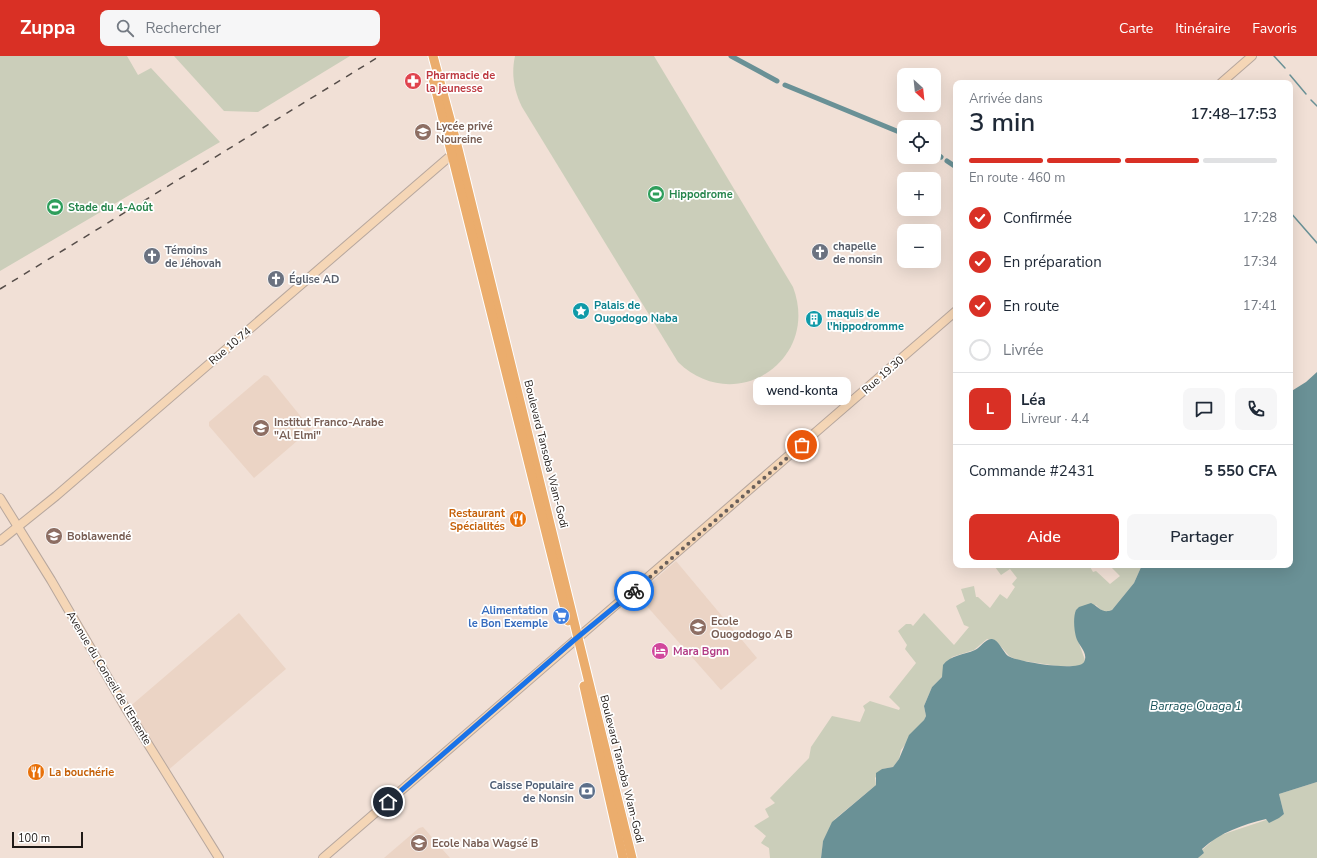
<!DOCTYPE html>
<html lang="fr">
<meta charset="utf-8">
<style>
:root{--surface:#fff;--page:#f6f6f7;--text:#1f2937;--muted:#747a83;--line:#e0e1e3;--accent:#d93025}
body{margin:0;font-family:"Nunito Sans",sans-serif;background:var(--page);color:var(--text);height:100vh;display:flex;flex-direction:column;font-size:15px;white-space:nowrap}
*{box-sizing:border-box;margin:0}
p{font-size:13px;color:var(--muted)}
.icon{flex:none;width:22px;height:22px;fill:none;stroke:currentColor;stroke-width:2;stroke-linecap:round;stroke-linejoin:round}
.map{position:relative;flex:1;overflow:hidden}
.sheet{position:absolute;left:953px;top:24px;width:340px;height:488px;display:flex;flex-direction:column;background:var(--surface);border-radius:8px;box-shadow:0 4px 16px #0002}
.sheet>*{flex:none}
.needle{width:26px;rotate:153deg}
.controls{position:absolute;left:897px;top:12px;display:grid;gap:8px}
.controls a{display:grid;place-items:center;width:44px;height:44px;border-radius:8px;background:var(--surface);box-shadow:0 4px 16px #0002;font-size:20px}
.scale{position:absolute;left:12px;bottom:10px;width:71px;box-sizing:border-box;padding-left:4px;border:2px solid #201a17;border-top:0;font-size:11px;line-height:14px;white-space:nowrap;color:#201a17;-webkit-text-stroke:3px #fff;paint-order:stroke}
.pin{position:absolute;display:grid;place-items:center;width:34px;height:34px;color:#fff;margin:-17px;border:2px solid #fff;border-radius:50%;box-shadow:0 1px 4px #0007}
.courier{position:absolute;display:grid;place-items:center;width:40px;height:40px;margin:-20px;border:3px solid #1a73e8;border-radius:50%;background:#fff;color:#222;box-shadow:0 1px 5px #0007}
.bubble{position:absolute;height:28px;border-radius:8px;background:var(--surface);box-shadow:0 4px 16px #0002;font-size:13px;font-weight:600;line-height:28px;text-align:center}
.summary em{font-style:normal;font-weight:600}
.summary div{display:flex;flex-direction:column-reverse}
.summary{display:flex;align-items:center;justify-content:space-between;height:68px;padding:0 16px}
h1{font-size:26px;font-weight:600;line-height:30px}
.bar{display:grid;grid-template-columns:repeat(4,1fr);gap:6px 4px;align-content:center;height:48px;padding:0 16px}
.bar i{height:5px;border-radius:3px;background:var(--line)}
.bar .active{background:var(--accent)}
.bar p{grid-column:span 4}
.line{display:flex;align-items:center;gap:10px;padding:0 16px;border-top:1px solid var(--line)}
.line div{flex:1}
.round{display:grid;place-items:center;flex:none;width:42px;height:42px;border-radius:8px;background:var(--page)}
ol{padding:0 16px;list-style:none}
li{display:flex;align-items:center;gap:12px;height:44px}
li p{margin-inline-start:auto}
li .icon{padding:4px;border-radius:50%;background:var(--accent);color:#fff;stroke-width:4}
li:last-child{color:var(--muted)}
li i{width:22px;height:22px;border:2px solid var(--line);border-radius:50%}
.button{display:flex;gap:8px;margin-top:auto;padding:8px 16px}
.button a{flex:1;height:46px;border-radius:8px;background:var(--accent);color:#fff;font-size:16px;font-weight:600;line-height:46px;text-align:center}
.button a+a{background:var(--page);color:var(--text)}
header{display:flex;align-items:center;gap:24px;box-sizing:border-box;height:56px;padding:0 20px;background:var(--accent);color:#fff}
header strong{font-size:19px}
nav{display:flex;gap:22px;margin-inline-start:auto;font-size:14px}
.search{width:280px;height:36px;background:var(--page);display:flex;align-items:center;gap:10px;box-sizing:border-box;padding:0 14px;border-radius:8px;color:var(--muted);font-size:15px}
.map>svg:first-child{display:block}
.built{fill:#ebd4c5}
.green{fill:#cbceba}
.water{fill:#6a9196}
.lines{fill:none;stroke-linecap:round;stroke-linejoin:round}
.stream{stroke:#6a9196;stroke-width:1.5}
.canal{stroke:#6a9196;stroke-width:5}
.secondary-casing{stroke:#b7a79e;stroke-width:10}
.primary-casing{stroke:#fff;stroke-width:11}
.secondary{stroke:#f5d6b6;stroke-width:8}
.primary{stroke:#ebad6d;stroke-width:9}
.rail{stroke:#564d49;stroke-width:1.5;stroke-dasharray:7 7;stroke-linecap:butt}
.done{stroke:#695f5a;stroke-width:4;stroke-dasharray:0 7.2}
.route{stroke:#1a73e8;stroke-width:5}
.labels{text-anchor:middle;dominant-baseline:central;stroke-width:3.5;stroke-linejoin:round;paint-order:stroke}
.health-label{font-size:11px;font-weight:bold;fill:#be3a42;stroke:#fff;text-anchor:start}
.education-label{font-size:11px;font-weight:bold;fill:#785e54;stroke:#fff;text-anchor:start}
.leisure-label{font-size:11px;font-weight:bold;fill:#27864d;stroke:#fff;text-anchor:start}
.worship-label{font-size:11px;font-weight:bold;fill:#5b616d;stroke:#fff;text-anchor:start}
.culture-label{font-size:11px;font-weight:bold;fill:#0d838f;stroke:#fff;text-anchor:start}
.street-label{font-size:11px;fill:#201a17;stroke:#fff}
.food-label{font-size:11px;font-weight:bold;fill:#c56008;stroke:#fff;text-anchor:end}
.shop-label{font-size:11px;font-weight:bold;fill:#366cbe;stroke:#fff;text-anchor:end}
.hotel-label{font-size:11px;font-weight:bold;fill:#b23c85;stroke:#fff;text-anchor:start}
.service-label{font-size:11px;font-weight:bold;fill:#4e5e75;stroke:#fff;text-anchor:end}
.water-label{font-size:12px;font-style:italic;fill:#155057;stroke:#fff}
</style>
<header>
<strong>Zuppa</strong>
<div class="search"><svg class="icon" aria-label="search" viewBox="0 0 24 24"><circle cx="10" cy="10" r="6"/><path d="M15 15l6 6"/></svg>Rechercher</div>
<nav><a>Carte</a><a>Itinéraire</a><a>Favoris</a></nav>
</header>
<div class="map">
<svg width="1317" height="802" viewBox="0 0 1317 802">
<rect width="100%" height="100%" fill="#f1e0d6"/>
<!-- built -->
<g class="built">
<polygon points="264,319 268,320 311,373 254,422 209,370 209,366"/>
<polygon points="676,505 757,602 721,634 637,539"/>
<polygon points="239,557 286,613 166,716 127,653"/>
<polygon points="423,771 450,802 384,802 419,772"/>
</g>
<!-- green -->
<g class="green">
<polygon points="0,0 127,0 138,19 151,12 220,86 0,215"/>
<polygon points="174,0 350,0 258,56 224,55"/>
<path d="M 515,0 L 654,0 L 793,231 C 821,305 734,361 678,306 L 522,51 C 514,35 511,18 515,0 Z"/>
<path d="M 997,509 L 1089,509 L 1093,516 L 1096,515 L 1110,528 L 1120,520 L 1109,509 L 1142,509 L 1134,527 L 1112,554 C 1105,557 1101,555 1096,549 L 1076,554 L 1075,576 L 1085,604 L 1083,608 L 1079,610 L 1058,610 L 1017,604 L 1009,600 L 998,587 L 987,583 L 974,594 L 952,601 L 942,621 L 932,631 L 924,650 L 926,660 L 924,664 L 901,694 L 899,703 L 893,711 L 882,713 L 875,722 L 876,729 L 835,763 L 823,785 L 821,802 L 770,802 L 769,792 L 761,787 L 766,780 L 754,770 L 769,761 L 765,753 L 775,747 L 770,742 L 809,702 L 811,691 L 832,660 L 860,666 L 865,654 L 863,650 L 870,645 L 899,654 L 900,652 L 889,641 L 916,607 L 905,593 L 907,589 L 898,575 L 906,568 L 911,568 L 913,570 L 924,557 L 954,589 L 969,571 L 964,569 L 956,550 L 965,545 L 961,533 L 974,530 L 976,541 L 978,541 L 990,552 L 1000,538 L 1007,543 L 1015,531 L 1012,528 L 1017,522 L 1010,513 L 1001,519 L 995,511 Z"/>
<polygon points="1317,726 1317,802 1198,802 1204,797 1202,794 1218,780 1284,758 1279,738"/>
</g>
<!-- water -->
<path class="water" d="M 1317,316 L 1317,726 L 1279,738 L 1284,758 L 1279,762 L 1269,767 L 1266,763 C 1242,769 1221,776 1202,793 L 1204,797 L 1198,802 L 821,802 L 823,785 L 832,766 L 876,729 L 876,717 L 882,713 L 893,711 L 899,703 L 909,679 L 924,664 L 926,660 L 924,650 L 932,631 L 942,621 L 943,609 C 950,599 964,599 975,594 C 980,592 986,582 992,583 C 999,584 1003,596 1008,600 C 1018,606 1079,616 1084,606 C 1089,597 1078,589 1076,581 C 1074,574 1073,561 1076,554 L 1079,551 L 1091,547 C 1099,551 1102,558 1112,554 L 1134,527 L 1142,509 L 1290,509 L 1290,336 L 1306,326 Z"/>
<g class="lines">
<!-- stream -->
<g class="stream">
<polyline points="1274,0 1285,12"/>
<polyline points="1290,19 1306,38"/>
<polyline points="1311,44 1317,50"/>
<polyline points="1290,156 1317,187"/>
</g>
<!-- canal -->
<g class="canal">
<polyline points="731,0 777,25"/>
<polyline points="785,29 904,78"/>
<polyline points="934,96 941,101"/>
<polyline points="947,105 956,111"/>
</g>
<!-- secondary casing -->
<g class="secondary-casing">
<g id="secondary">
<polyline points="1221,27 1252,0"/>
<polyline points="0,442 51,524 125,651 219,802"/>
<polyline points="0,485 56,440 456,95"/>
<polyline points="323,802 956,255"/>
</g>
</g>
<!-- primary casing -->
<g class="primary-casing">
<g id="primary">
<polyline points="433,0 458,93 632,802"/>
<polyline points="432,19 568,565"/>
<polyline points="584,630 623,802"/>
</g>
</g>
<!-- secondary -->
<use href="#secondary" class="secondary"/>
<!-- primary -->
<use href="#primary" class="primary"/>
<!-- rail -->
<polyline class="rail" points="0,233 380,0"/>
</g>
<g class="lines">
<!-- done -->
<polyline class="done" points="634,535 802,389"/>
<!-- route -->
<polyline class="route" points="388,746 573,585 634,535"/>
</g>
<!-- icons -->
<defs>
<g id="pharmacy-disc" transform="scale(0.9)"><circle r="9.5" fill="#e0444e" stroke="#fff"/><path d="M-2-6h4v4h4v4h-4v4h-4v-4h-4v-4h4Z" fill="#fff"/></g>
<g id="school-disc" transform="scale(0.9)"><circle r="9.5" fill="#8d6e63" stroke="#fff"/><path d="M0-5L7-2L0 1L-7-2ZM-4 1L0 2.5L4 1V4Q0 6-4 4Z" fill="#fff"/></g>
<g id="stadium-disc" transform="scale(0.9)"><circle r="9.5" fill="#2e9e5b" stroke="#fff"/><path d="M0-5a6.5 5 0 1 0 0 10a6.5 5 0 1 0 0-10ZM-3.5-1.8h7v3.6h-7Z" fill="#fff"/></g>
<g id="church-disc" transform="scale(0.9)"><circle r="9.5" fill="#6b7280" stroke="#fff"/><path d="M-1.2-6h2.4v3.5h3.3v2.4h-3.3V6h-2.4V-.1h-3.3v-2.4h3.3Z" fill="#fff"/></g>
<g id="sight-disc" transform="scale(0.9)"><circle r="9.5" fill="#0f9aa8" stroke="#fff"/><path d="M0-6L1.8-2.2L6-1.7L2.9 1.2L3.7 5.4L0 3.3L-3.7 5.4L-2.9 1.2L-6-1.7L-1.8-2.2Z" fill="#fff"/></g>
<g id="building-disc" transform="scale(0.9)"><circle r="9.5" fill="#0f9aa8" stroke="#fff"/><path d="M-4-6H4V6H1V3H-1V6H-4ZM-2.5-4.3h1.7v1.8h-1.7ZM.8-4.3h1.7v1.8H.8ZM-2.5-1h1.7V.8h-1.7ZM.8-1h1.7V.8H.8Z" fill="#fff"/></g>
<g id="restaurant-disc" transform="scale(0.9)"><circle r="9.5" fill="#e8710a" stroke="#fff"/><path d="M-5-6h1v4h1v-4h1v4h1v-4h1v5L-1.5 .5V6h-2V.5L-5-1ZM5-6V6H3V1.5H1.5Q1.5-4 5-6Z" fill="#fff"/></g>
<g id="supermarket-disc" transform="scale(0.9)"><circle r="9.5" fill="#3f7fe0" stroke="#fff"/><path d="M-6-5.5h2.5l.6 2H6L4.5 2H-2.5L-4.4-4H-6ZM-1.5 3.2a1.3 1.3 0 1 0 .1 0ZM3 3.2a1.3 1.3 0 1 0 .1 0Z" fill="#fff"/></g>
<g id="hotel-disc" transform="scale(0.9)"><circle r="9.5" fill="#d1479c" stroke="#fff"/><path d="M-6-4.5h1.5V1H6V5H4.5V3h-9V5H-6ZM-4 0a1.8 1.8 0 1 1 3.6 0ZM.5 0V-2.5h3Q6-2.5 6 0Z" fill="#fff"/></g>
<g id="bank-disc" transform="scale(0.9)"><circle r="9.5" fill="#5c6f8a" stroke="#fff"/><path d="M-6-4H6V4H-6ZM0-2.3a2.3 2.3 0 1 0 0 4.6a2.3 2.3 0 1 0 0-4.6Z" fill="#fff"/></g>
</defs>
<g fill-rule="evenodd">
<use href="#pharmacy-disc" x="413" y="25"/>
<use href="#school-disc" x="423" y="76"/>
<use href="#stadium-disc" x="656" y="138"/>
<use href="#stadium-disc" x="55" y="151"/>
<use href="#church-disc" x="820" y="196"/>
<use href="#church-disc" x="152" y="200"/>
<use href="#church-disc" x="276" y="223"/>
<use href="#sight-disc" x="581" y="255"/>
<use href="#building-disc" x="814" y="263"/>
<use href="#school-disc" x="261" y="372"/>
<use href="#restaurant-disc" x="518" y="463"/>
<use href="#school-disc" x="54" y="480"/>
<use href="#supermarket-disc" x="561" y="560"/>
<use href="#school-disc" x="698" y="571"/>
<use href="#hotel-disc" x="660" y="595"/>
<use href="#restaurant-disc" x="36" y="716"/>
<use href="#bank-disc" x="587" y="735"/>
<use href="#school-disc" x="419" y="787"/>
</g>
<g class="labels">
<!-- health labels -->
<g class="health-label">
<text x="426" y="19">Pharmacie de<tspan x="426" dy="13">la jeunesse</tspan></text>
</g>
<!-- education labels -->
<g class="education-label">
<text x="436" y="70">Lycée privé<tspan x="436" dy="13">Noureine</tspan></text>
<text x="274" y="366">Institut Franco-Arabe<tspan x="274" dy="13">"Al Elmi"</tspan></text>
<text x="67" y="480">Boblawendé</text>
<text x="711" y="565">Ecole<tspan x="711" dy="13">Ouogodogo A B</tspan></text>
<text x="432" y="787">Ecole Naba Wagsé B</text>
</g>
<!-- leisure labels -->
<g class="leisure-label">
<text x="669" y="138">Hippodrome</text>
<text x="68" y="151">Stade du 4-Août</text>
</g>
<!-- worship labels -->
<g class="worship-label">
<text x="833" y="190">chapelle<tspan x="833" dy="13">de nonsin</tspan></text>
<text x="165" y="194">Témoins<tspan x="165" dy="13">de Jéhovah</tspan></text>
<text x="289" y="223">Église AD</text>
</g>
<!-- culture labels -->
<g class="culture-label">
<text x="594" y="249">Palais de<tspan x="594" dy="13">Ougodogo Naba</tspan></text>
<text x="827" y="257">maquis de<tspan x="827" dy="13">l'hippodromme</tspan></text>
</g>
<!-- street labels -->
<g class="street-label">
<text transform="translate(230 290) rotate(-40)">Rue 10.74</text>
<text transform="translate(883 319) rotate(-41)">Rue 19.30</text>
<text transform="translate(546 398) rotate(76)">Boulevard Tansoba Wam-Godi</text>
<text transform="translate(109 622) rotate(59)">Avenue du Conseil de l'Entente</text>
<text transform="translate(622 713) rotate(76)">Boulevard Tansoba Wam-Godi</text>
</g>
<!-- food labels -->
<g class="food-label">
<text x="505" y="457">Restaurant<tspan x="505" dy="13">Spécialités</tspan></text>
<text x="49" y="716" text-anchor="start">La bouchérie</text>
</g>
<!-- shop labels -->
<g class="shop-label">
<text x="548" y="554">Alimentation<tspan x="548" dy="13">le Bon Exemple</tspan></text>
</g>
<!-- hotel labels -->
<g class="hotel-label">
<text x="673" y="595">Mara Bgnn</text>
</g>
<!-- service labels -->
<g class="service-label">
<text x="574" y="729">Caisse Populaire<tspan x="574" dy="13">de Nonsin</tspan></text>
</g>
<!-- water labels -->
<g class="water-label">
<text x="1196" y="650">Barrage Ouaga 1</text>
</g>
</g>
</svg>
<div class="controls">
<a><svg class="needle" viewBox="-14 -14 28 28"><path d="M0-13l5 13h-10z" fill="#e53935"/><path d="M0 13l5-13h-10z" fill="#747a83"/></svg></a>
<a><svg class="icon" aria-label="locate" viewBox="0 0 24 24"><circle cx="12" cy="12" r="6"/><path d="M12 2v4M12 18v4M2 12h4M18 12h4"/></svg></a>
<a>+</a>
<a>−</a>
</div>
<div class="scale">100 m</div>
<div class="pin" style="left:802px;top:389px;background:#ea580c"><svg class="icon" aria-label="bag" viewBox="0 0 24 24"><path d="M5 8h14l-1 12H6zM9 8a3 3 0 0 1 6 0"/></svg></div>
<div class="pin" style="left:388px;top:746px;background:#1f2937"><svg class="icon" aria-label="home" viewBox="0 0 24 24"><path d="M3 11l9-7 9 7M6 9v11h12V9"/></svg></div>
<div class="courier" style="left:634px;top:535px"><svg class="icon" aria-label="bike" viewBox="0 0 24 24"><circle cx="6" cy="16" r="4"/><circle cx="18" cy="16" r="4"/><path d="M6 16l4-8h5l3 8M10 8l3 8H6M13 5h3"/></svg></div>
<div class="bubble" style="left:753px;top:321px;width:98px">wend-konta</div>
<section class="sheet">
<div class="summary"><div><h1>3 min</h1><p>Arrivée dans</p></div><em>17:48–17:53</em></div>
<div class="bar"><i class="active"></i><i class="active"></i><i class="active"></i><i></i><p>En route · 460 m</p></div>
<ol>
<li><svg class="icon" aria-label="check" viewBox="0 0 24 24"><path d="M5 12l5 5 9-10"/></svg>Confirmée<p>17:28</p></li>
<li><svg class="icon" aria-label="check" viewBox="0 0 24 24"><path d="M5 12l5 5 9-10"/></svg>En préparation<p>17:34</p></li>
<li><svg class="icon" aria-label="check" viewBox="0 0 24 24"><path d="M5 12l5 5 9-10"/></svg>En route<p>17:41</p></li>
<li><i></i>Livrée</li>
</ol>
<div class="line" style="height:72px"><b class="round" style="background:var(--accent);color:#fff">L</b><div><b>Léa</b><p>Livreur · 4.4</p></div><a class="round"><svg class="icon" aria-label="chat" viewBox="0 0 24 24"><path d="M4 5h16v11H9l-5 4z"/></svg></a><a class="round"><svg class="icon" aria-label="phone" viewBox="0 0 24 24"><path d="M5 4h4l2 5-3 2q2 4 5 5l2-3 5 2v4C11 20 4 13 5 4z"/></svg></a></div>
<div class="line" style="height:52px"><div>Commande #2431</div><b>5 550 CFA</b></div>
<div class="button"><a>Aide</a><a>Partager</a></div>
</section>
</div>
